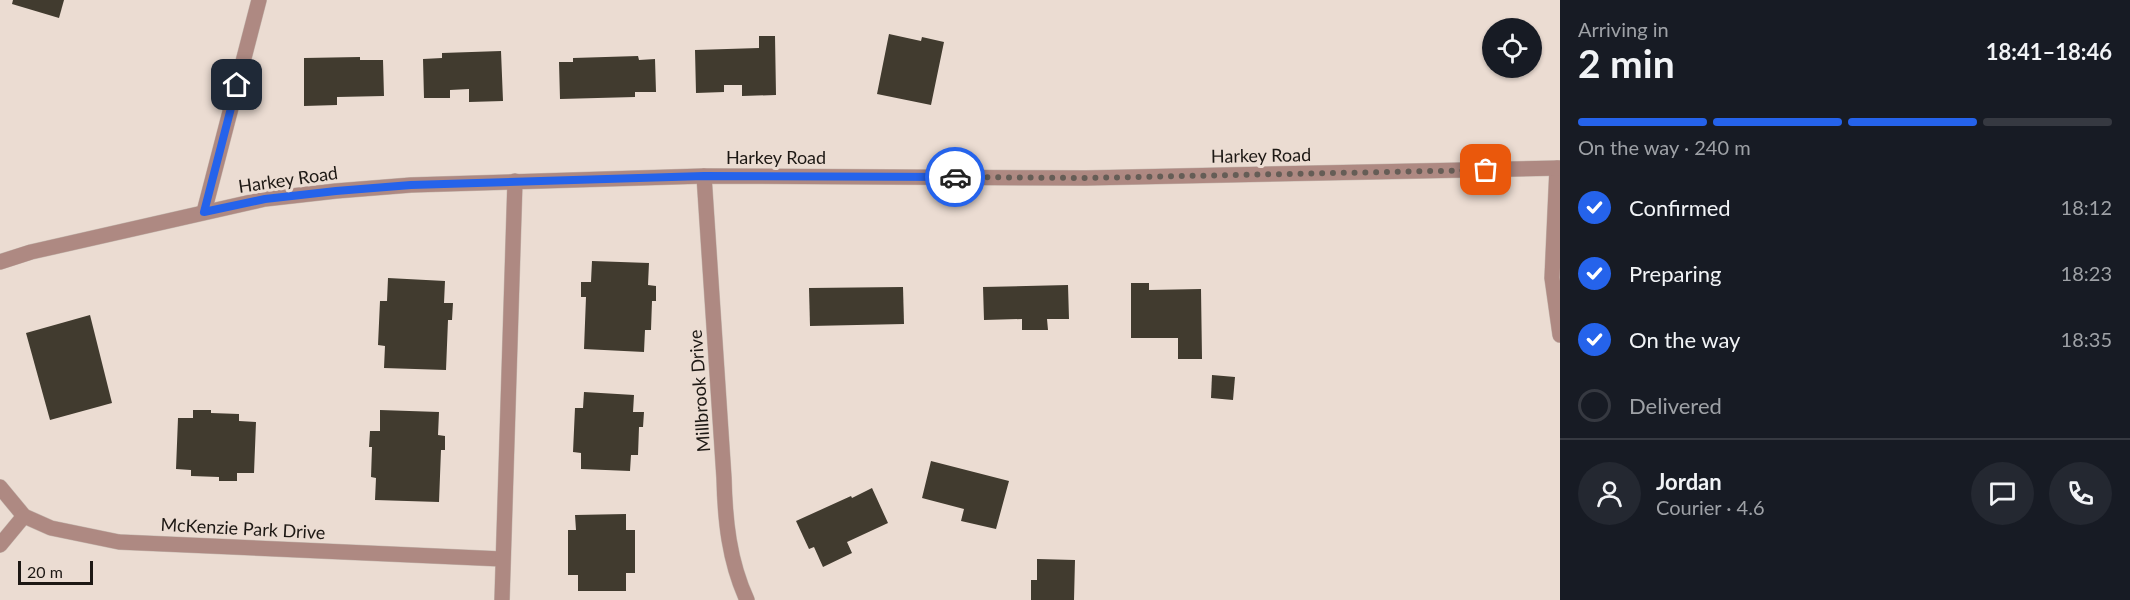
<!DOCTYPE html>
<meta charset="utf-8">
<style>
:root{--surface:#171b24;--page:#242831;--text:#f1f3f6;--muted:#9ea1a6;--line:#363941;--accent:#2563eb}
body{margin:0;font-family:Lato,sans-serif;background:var(--page);color:var(--text);height:100vh;display:flex;flex-direction:column;font-size:22px;white-space:nowrap}
*{box-sizing:border-box;margin:0}
p{font-size:20px;color:var(--muted)}
.icon{flex:none;width:33px;height:33px;fill:none;stroke:currentColor;stroke-width:2;stroke-linecap:round;stroke-linejoin:round}
.map{position:relative;flex:1;overflow:hidden}
.details{display:flex;flex-direction:column;background:var(--surface);width:570px}
.details>*{flex:none}
.buttons{position:absolute;left:1482px;top:18px;display:grid;gap:12px}
.buttons a{display:grid;place-items:center;width:60px;height:60px;border-radius:50%;background:var(--surface);box-shadow:0 2px 4px #0004;font-size:30px}
.scale{position:absolute;left:18px;bottom:15px;width:75px;box-sizing:border-box;padding-left:6px;border:3px solid #1d1814;border-top:0;font-size:16px;line-height:21px;white-space:nowrap;color:#1d1814;-webkit-text-stroke:4px #ebdcd2;paint-order:stroke}
.pin{position:absolute;display:grid;place-items:center;width:51px;height:51px;color:#fff;margin:-26px;border-radius:12px;box-shadow:0 3px 9px #0006}
.courier{position:absolute;display:grid;place-items:center;width:60px;height:60px;margin:-30px;border:4px solid #2563eb;border-radius:50%;background:#fff;color:#222;box-shadow:0 2px 8px #0007}
.overview em{font-style:normal;font-weight:700}
.overview div{display:flex;flex-direction:column-reverse}
.overview{display:flex;align-items:center;justify-content:space-between;height:102px;padding:0 18px}
h1{font-size:39px;font-weight:700;line-height:45px}
.bar{display:grid;grid-template-columns:repeat(4,1fr);gap:9px 6px;align-content:center;height:72px;padding:0 18px}
.bar i{height:8px;border-radius:4px;background:var(--line)}
.bar .current{background:var(--accent)}
.bar p{grid-column:span 4}
.line{display:flex;align-items:center;gap:15px;padding:0 18px;border-top:2px solid var(--line)}
.line div{flex:1}
.round{display:grid;place-items:center;flex:none;width:63px;height:63px;border-radius:32px;background:var(--page)}
ol{padding:0 18px;list-style:none}
li{display:flex;align-items:center;gap:18px;height:66px}
li p{margin-inline-start:auto}
li .icon{padding:6px;border-radius:50%;background:var(--accent);color:#fff;stroke-width:4}
li:last-child{color:var(--muted)}
li i{width:33px;height:33px;border:3px solid var(--line);border-radius:50%}
main{display:flex;flex:1;min-height:0}
.map>svg:first-child{display:block}
.building{fill:#413b2f}
.lines{fill:none;stroke-linecap:round;stroke-linejoin:round}
.minor-casing{stroke:#c6b9b0;stroke-width:16}
.minor{stroke:#ae8982;stroke-width:15}
.done{stroke:#655d56;stroke-width:6;stroke-dasharray:0 10.8}
.route{stroke:#2563eb;stroke-width:8}
.labels{text-anchor:middle;dominant-baseline:central;stroke-width:6;stroke-linejoin:round;paint-order:stroke}
.street-label{font-size:18px;fill:#1d1814;stroke:#ebdcd2}
</style>
<main>
<div class="map">
<svg width="1560" height="600" viewBox="0 0 1560 600">
<rect width="100%" height="100%" fill="#ebdcd2"/>
<!-- building -->
<g class="building">
<polygon points="13,0 64,0 59,18 12,4"/>
<polygon points="889,34 921,41 922,37 944,42 931,105 877,94"/>
<polygon points="759,36 775,36 776,95 742,96 742,85 724,85 724,92 696,93 695,50 759,48"/>
<polygon points="501,51 503,101 469,102 469,89 450,90 450,98 424,98 423,59 442,58 442,53"/>
<polygon points="638,56 639,60 655,59 656,92 635,92 635,97 560,99 559,62 573,62 573,58"/>
<polygon points="360,57 360,60 383,60 384,96 337,97 337,105 304,106 304,58"/>
<polygon points="592,261 649,263 648,285 656,286 656,301 652,301 651,330 645,330 644,352 584,349 586,297 581,297 581,282 591,282"/>
<polygon points="388,278 445,281 444,303 453,303 452,320 448,320 446,370 384,368 385,346 378,345 380,301 387,301"/>
<polygon points="1131,283 1149,283 1149,290 1201,289 1202,359 1178,359 1178,338 1131,338"/>
<polygon points="1068,285 1069,319 1047,319 1048,330 1022,330 1022,319 984,320 983,287"/>
<polygon points="903,287 904,324 810,326 809,288"/>
<polygon points="90,315 112,403 50,420 26,333"/>
<polygon points="1212,375 1235,377 1233,400 1211,398"/>
<polygon points="584,392 634,395 633,412 644,412 643,427 639,427 638,455 631,455 630,471 581,469 581,453 573,452 575,408 583,408"/>
<polygon points="193,410 211,410 211,413 239,414 239,421 256,422 254,473 237,473 237,481 219,481 219,477 191,476 191,470 176,469 178,418 193,418"/>
<polygon points="380,410 439,412 438,435 445,436 445,450 441,450 439,502 375,500 376,478 371,477 372,447 369,447 370,431 380,431"/>
<polygon points="931,461 1009,481 996,529 961,521 964,509 922,498"/>
<polygon points="872,488 888,523 847,542 852,553 823,567 814,547 809,549 796,521 851,496 852,498"/>
<polygon points="626,514 626,530 635,530 635,573 626,573 626,591 578,591 578,575 568,575 568,530 576,530 575,515"/>
<polygon points="1037,559 1075,560 1074,600 1031,600 1031,580 1037,580"/>
</g>
<g class="lines">
<!-- minor casing -->
<g class="minor-casing">
<g id="minor">
<polyline points="1557,168 1552,278 1560,335"/>
<path d="M 704,176 L 724,478 C 725,520 729,561 747,600"/>
<polyline points="204,212 259,0"/>
<polyline points="0,262 31,252 265,199 336,191 411,185 704,176 1086,178 1560,168"/>
<polyline points="0,487 24,516 51,528 119,542 502,559"/>
<polyline points="0,545 24,516"/>
<polyline points="502,600 515,181"/>
</g>
</g>
<!-- minor -->
<use href="#minor" class="minor"/>
</g>
<g class="lines">
<!-- done -->
<polyline class="done" points="955,177 1086,178 1486,170"/>
<!-- route -->
<polyline class="route" points="237,85 204,212 265,199 336,191 411,185 704,176 955,177"/>
</g>
<g class="labels">
<!-- street labels -->
<g class="street-label">
<text transform="translate(1261 155) rotate(-1)">Harkey Road</text>
<text x="776" y="157">Harkey Road</text>
<text transform="translate(288 179) rotate(-8)">Harkey Road</text>
<text transform="translate(699 391) rotate(-94)">Millbrook Drive</text>
<text transform="translate(243 528) rotate(3)">McKenzie Park Drive</text>
</g>
</g>
</svg>
<div class="buttons">
<a><svg class="icon" aria-label="locate" viewBox="0 0 24 24"><circle cx="12" cy="12" r="6"/><path d="M12 2v4M12 18v4M2 12h4M18 12h4"/></svg></a>
</div>
<div class="scale">20 m</div>
<div class="pin" style="left:1486px;top:170px;background:#ea580c"><svg class="icon" aria-label="bag" viewBox="0 0 24 24"><path d="M5 8h14l-1 12H6zM9 8a3 3 0 0 1 6 0"/></svg></div>
<div class="pin" style="left:237px;top:85px;background:#1f2937"><svg class="icon" aria-label="home" viewBox="0 0 24 24"><path d="M3 11l9-7 9 7M6 9v11h12V9"/></svg></div>
<div class="courier" style="left:955px;top:177px"><svg class="icon" aria-label="car" viewBox="0 0 24 24"><path d="M5 17H2v-5l4-1 3-4h7l3 4 3 1v5h-3M9 17h6M6 11h13"/><circle cx="7" cy="17" r="2"/><circle cx="17" cy="17" r="2"/></svg></div>
</div>
<section class="details">
<div class="overview"><div><h1>2 min</h1><p>Arriving in</p></div><em>18:41–18:46</em></div>
<div class="bar"><i class="current"></i><i class="current"></i><i class="current"></i><i></i><p>On the way · 240 m</p></div>
<ol>
<li><svg class="icon" aria-label="check" viewBox="0 0 24 24"><path d="M5 12l5 5 9-10"/></svg>Confirmed<p>18:12</p></li>
<li><svg class="icon" aria-label="check" viewBox="0 0 24 24"><path d="M5 12l5 5 9-10"/></svg>Preparing<p>18:23</p></li>
<li><svg class="icon" aria-label="check" viewBox="0 0 24 24"><path d="M5 12l5 5 9-10"/></svg>On the way<p>18:35</p></li>
<li><i></i>Delivered</li>
</ol>
<div class="line" style="height:108px"><a class="round"><svg class="icon" aria-label="person" viewBox="0 0 24 24"><circle cx="12" cy="8" r="4"/><path d="M4 21q1-7 8-7t8 7"/></svg></a><div><b>Jordan</b><p>Courier · 4.6</p></div><a class="round"><svg class="icon" aria-label="chat" viewBox="0 0 24 24"><path d="M4 5h16v11H9l-5 4z"/></svg></a><a class="round"><svg class="icon" aria-label="phone" viewBox="0 0 24 24"><path d="M5 4h4l2 5-3 2q2 4 5 5l2-3 5 2v4C11 20 4 13 5 4z"/></svg></a></div>
</section>
</main>
